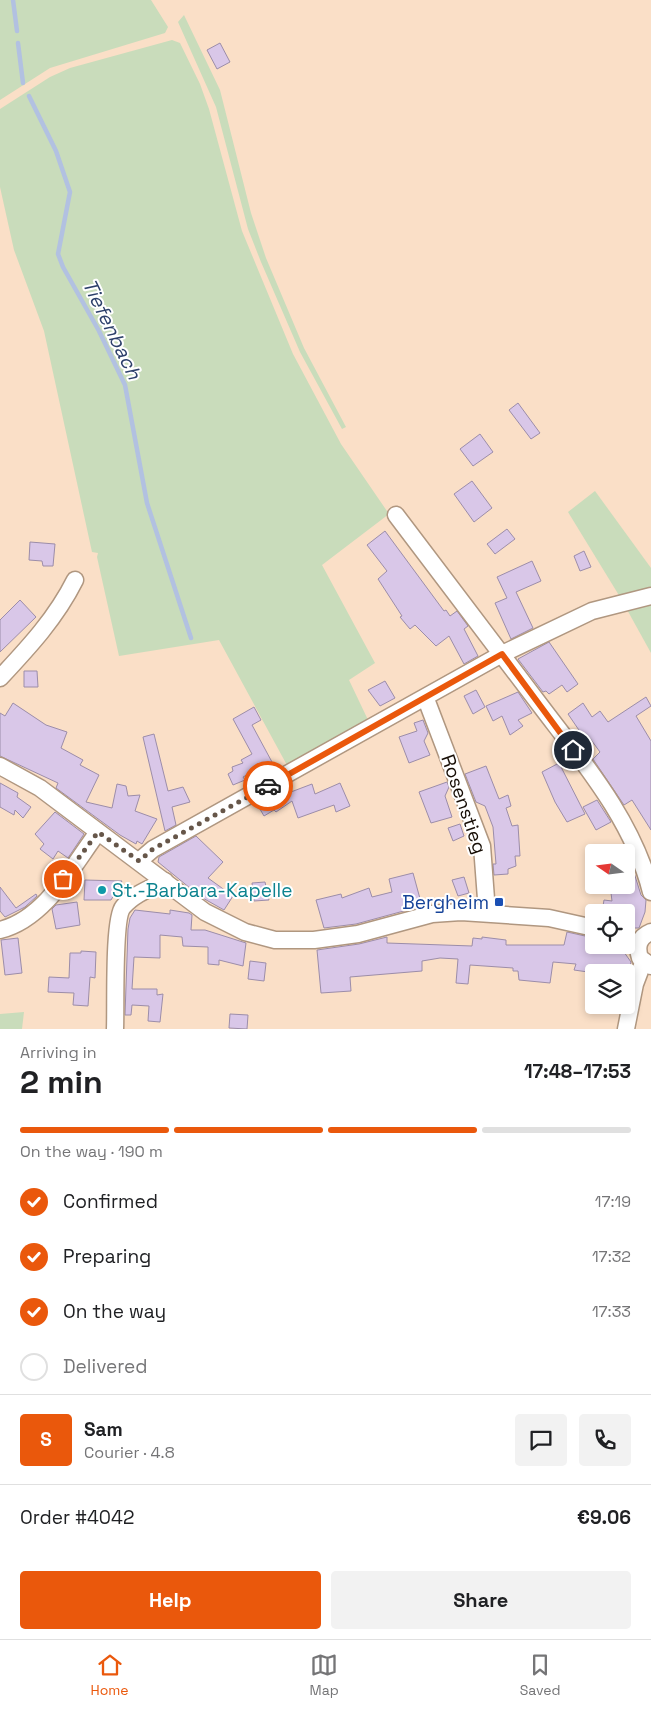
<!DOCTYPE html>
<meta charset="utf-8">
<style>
:root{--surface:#fff;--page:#f2f2f2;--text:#202124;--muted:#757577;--line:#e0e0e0;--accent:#ea580c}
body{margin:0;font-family:"Space Grotesk",sans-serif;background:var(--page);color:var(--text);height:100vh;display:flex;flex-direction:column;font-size:19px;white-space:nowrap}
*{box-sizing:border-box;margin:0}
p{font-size:16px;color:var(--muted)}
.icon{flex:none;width:28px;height:28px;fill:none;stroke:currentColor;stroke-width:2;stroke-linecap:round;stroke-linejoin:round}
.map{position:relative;height:1029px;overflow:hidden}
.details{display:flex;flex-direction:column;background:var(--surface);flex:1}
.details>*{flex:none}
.needle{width:32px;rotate:284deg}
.fabs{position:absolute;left:585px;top:844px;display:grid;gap:10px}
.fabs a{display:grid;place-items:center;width:50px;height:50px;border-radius:5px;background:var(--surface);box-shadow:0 2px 8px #0003;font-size:25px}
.pin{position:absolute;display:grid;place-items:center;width:42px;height:42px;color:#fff;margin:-21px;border:2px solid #fff;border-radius:50%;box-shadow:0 1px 5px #0007}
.courier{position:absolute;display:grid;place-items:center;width:50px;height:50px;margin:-25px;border:4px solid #ea580c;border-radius:50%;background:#fff;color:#222;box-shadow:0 1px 6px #0007}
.headline em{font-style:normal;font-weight:700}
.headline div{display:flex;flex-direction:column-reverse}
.headline{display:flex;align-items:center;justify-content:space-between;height:85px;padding:0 20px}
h1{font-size:32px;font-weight:700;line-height:38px}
.bar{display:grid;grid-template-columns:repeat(4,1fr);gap:8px 5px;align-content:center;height:60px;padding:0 20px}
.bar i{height:6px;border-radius:4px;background:var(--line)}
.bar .on{background:var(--accent)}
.bar p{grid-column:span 4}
.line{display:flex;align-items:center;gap:12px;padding:0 20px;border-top:1px solid var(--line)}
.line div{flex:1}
.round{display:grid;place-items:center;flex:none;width:52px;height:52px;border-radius:5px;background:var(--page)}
ol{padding:0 20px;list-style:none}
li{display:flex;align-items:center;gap:15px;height:55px}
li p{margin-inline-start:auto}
li .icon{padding:5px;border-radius:50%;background:var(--accent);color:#fff;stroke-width:4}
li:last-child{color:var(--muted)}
li i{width:28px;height:28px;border:2px solid var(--line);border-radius:50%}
.primary-button{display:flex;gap:10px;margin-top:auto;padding:10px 20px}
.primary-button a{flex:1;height:58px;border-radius:5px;background:var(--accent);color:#fff;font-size:20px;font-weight:700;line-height:58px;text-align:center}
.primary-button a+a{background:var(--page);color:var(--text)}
.menu{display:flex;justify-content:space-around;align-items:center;height:70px;border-top:1px solid var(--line);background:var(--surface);font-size:14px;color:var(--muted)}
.menu a{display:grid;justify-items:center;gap:2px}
.menu .on{color:var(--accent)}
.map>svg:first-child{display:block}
.green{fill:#c9dcbb}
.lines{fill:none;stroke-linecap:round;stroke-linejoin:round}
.stream{stroke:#b2c1e1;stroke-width:4.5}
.building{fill:#d9c7e8;stroke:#9c8da9}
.minor-casing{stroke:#b09780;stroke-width:19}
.minor{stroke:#fff;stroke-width:16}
.done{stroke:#665649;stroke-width:5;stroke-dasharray:0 9}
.route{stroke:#ea580c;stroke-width:6}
.culture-dot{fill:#0f9aa8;stroke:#fff;stroke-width:2}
.transit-dot{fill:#1a4fb4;stroke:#fff;stroke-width:2}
.labels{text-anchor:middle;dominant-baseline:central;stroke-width:4;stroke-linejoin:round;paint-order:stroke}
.street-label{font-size:19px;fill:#160d05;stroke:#fff}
.culture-label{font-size:19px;fill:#0d838f;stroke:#fff;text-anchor:start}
.transit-label{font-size:19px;fill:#164399;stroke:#fff;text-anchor:end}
.water-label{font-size:20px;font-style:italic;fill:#2c3f6a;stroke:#fff}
</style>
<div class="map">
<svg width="651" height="1029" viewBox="0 0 651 1029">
<rect width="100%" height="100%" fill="#fadfc7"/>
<!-- green -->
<g class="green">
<polygon points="0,0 151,0 168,27 165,33 50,68 0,100"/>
<polygon points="184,15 220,90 251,213 266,258 304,348 346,427 342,429 300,352 261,262 248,229 216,107 178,22"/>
<polygon points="172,40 180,43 200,84 209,109 242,231 293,354 341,444 389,514 322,565 375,663 349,680 369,722 288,767 219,640 119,656 97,557 98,553 92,552 44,331 14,250 0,187 0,109 50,77 70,68"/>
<polygon points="595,491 651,568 651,591 620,597 568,512"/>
<polygon points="651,600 651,653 625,606"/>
<polygon points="24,1012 22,1029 0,1029 0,1014"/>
</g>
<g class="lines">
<!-- stream -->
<g class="stream">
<polyline points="13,0 17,31"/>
<polyline points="18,43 23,83"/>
<polyline points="29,96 56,151 70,192 58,254 63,267 99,331 125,385 147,503 191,638"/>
</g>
</g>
<!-- building -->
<g class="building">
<polygon points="220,43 230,62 217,69 207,50"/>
<polygon points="518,403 540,433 531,439 509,410"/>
<polygon points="480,434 493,452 473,466 460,449"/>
<polygon points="472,481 492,508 474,522 454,494"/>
<polygon points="507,529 515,539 495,554 487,544"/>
<polygon points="385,531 444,611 446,610 450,616 457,611 468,626 464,629 478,656 464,664 449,636 436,646 415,625 410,629 400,617 402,616 378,579 387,571 367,545"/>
<polygon points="30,542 55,544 53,566 43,566 42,561 29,560"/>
<polygon points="584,551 591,567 580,571 574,556"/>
<polygon points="532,561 541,581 516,592 533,628 511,639 495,603 507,598 497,577"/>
<polygon points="20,600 36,617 0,652 0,620"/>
<polygon points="549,642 578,684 567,692 562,685 549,694 546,691 543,692 518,659"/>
<polygon points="24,671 37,671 38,687 24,687"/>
<polygon points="385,681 395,698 380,706 368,690"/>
<polygon points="476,690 485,707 473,714 464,696"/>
<polygon points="518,692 532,713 518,720 523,726 510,735 502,716 493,721 486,706"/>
<polygon points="646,697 651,706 636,716 651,741 651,830 632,800 624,805 593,759 600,752 589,737 585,739 568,714 583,703 592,717 600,711 608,722"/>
<polygon points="13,703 46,725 67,732 61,748 83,760 80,765 99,775 86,802 112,808 117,784 126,786 128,796 140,795 135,811 157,819 142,844 137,841 136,844 120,835 56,788 58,783 0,756 0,713 5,716"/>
<polygon points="254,707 261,720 252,725 272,762 243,777 245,780 233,785 228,774 233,771 232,767 243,763 241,760 252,754 233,719"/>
<polygon points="423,720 428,733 424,741 430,755 409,763 399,737 417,731 414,723"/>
<polygon points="154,734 168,791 183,787 190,802 172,807 176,825 165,831 143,737"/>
<polygon points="559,763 585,814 567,822 555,802 542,772"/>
<polygon points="486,766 499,799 508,795 511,806 506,808 512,826 518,825 520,856 515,856 516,866 508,869 508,874 494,875 493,864 496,864 493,827 485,806 476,802 465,774"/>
<polygon points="447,782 449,787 445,796 452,817 431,823 419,792"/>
<polygon points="0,783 18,793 17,797 31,807 23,818 15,810 14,815 0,807"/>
<polygon points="340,783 350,806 336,812 334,805 298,818 292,801 276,812 274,810 264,816 257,804 273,795 275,798 312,784 315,794"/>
<polygon points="597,800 611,822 596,830 583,807"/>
<polygon points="55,812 84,834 68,858 58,851 53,859 40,849 44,844 35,834"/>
<polygon points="460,824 464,836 453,841 448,828"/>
<polygon points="196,836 223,862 208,878 233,896 224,910 201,897 158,862 159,857"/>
<polygon points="626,860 630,860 641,895 646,900 645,912 639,928 626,928 626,912 602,912 604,900 612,901 610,885 626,885"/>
<polygon points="413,873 422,906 356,924 324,928 316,900 341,894 342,898 369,888 372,897 392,892 389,879"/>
<polygon points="464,877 469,893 458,896 452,880"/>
<polygon points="85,880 122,881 111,900 84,900"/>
<polygon points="265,882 269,900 254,901 252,883"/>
<polygon points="0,887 16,908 36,894 37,896 25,907 5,917 0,911"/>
<polygon points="77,902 80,925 56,929 52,909 56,905"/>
<polygon points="135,910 170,914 170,910 189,913 192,915 191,930 205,930 246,943 243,966 219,960 219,965 208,964 208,947 183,946 182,937 160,935 160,958 134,957 132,989 157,989 157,995 163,994 160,1022 148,1021 149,1006 132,1005 131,1015 125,1015 128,929 130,918"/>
<polygon points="567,932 594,938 594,945 619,945 631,962 629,972 588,972 574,970 576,964 553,962 550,983 519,980 518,971 513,971 513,968 470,965 468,984 456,983 458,959 440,958 422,961 422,971 350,977 351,991 321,993 317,950 359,944 387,937 387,943 472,946 473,938 482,939 482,937 506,940 506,945 564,945"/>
<polygon points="18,938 22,973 5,975 1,940"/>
<polygon points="81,951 96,952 95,978 90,977 88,1006 73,1005 74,993 48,992 49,977 69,978 70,953 81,953"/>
<polygon points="250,961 266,963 264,981 248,979"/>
<polygon points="230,1014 248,1015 247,1029 229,1028"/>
</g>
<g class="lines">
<!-- minor casing -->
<g class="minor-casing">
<g id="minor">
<path d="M 396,515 C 444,578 492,641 540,705 C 583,762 633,820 651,892"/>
<path d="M 0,678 C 29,647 56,618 75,580"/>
<polyline points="426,699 482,846 487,912"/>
<polyline points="0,766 40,788 205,912 245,932 275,940 314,940 358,934 432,914 461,912 549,918 594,928"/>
<polyline points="139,861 153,849 502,654 592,611 651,596"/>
<path d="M 0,930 C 45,919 72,867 98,832"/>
<path d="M 651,932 C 639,937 636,946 640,958 L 651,966"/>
<path d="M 115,1029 C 116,1008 113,919 123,907 C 134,894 151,888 165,881"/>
<polyline points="626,1029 635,984 643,963"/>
</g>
</g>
<!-- minor -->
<use href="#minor" class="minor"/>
</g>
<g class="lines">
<!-- done -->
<polyline class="done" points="63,879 98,832 139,861 153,849 268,786"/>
<!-- route -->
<polyline class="route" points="268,786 502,654 573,750"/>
</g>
<!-- markers -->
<circle class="culture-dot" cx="102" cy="890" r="5"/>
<rect class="transit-dot" x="494" y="897" width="10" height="10" rx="2.5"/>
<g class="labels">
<!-- street labels -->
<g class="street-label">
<text transform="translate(464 804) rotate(71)">Rosenstieg</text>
</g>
<!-- culture labels -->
<g class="culture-label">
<text x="112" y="890">St.-Barbara-Kapelle</text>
</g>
<!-- transit labels -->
<g class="transit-label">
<text x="489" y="902">Bergheim</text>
</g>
<!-- water labels -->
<g class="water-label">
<text transform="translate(112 329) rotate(64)">Tiefenbach</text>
</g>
</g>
</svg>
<div class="fabs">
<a><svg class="needle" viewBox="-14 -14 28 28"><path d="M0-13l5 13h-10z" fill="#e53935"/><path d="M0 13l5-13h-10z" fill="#757577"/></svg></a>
<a><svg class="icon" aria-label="locate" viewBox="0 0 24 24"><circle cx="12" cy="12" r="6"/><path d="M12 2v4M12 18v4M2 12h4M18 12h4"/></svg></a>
<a><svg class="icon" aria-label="layers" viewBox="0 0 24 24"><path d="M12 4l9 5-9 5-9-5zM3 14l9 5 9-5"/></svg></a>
</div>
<div class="pin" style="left:63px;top:879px;background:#ea580c"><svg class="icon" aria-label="bag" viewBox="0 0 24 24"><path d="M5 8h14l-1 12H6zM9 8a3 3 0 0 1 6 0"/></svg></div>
<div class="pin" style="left:573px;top:750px;background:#1f2937"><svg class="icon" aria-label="home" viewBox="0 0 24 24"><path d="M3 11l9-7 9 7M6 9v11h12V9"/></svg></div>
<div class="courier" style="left:268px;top:786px"><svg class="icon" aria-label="car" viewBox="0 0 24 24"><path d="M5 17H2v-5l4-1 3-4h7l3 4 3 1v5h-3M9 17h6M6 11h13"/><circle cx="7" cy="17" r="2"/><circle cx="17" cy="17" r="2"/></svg></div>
</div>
<section class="details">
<div class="headline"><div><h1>2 min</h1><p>Arriving in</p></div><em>17:48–17:53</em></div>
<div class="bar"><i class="on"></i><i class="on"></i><i class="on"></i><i></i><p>On the way · 190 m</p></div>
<ol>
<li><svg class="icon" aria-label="check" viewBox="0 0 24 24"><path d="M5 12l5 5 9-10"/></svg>Confirmed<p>17:19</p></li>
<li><svg class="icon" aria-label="check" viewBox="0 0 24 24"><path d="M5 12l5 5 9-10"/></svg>Preparing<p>17:32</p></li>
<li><svg class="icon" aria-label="check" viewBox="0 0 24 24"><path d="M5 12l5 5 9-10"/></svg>On the way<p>17:33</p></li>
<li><i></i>Delivered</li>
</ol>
<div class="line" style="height:90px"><b class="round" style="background:var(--accent);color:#fff">S</b><div><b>Sam</b><p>Courier · 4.8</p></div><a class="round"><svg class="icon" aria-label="chat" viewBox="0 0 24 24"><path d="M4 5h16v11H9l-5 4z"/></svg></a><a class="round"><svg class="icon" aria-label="phone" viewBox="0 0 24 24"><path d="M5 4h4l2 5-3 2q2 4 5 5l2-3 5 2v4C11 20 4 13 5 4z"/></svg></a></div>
<div class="line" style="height:65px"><div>Order #4042</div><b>€9.06</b></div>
<div class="primary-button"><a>Help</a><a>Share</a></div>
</section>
<nav class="menu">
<a class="on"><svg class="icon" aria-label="home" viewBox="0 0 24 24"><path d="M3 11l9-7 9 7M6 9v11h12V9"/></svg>Home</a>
<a><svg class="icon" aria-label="map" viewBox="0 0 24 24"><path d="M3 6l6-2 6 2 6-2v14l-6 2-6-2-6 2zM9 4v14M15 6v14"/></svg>Map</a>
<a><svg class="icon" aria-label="saved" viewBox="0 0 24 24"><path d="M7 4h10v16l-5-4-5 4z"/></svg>Saved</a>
</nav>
